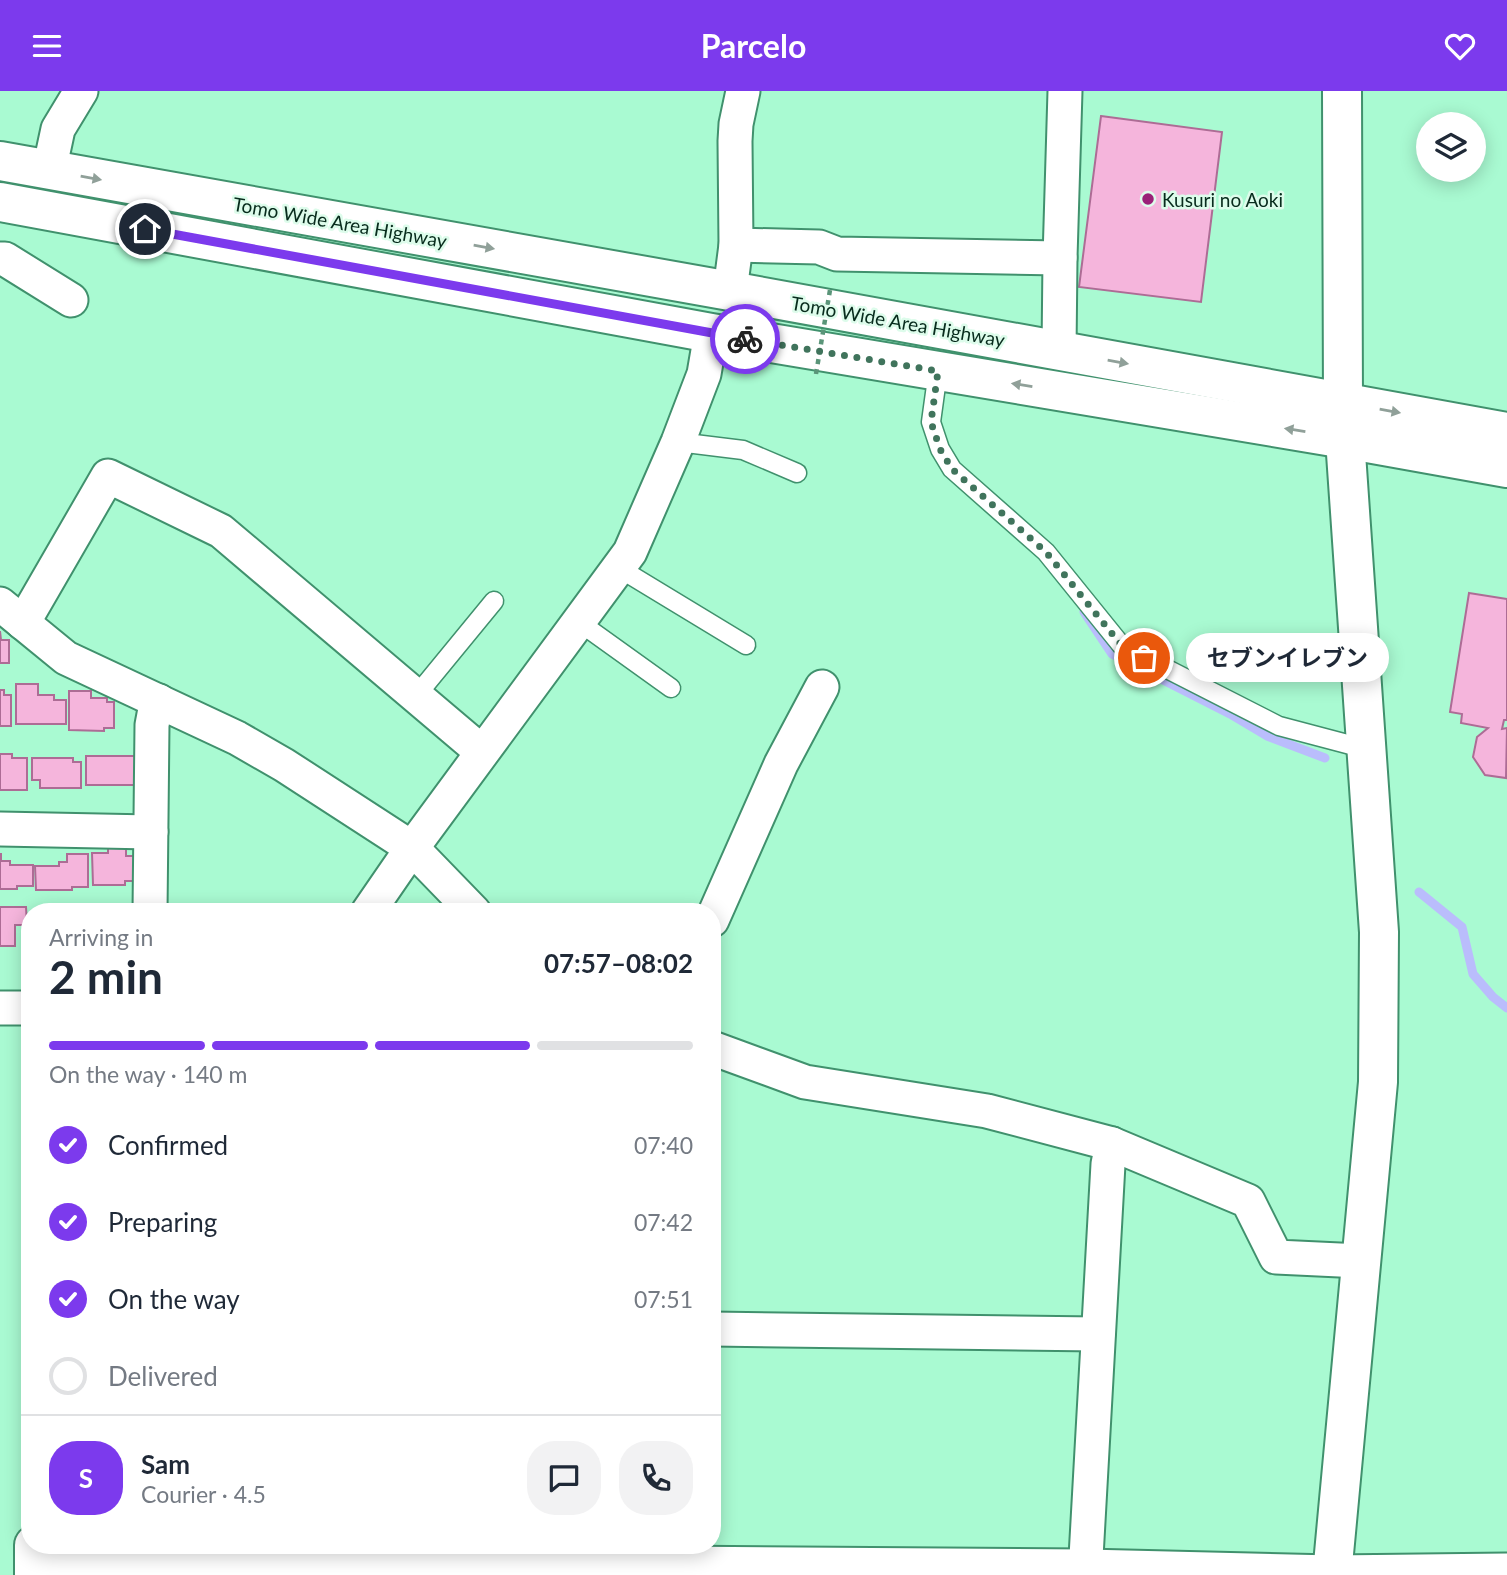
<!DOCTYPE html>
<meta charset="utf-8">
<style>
:root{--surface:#fff;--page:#f2f2f3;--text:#1f2937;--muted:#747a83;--line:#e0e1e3;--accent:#7c3aed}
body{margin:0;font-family:Lato,"Noto Sans JP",sans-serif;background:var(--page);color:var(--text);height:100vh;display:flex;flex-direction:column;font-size:26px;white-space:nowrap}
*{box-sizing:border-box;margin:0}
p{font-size:23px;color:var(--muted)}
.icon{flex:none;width:38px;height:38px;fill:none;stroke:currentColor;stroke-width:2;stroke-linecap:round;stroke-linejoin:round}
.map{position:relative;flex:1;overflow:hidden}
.drawer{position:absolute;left:21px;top:812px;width:700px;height:651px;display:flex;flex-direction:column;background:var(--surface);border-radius:28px;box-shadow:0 4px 18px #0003}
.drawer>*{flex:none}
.fabs{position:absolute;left:1416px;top:21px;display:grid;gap:14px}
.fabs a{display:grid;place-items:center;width:70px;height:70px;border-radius:50%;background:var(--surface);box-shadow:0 4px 18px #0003;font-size:35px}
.pin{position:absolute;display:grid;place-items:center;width:60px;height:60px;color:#fff;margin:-30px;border:4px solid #fff;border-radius:50%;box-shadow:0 2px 7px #0007}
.courier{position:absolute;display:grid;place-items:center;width:70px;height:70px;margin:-35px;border:5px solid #7c3aed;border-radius:50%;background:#fff;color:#222;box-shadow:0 2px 9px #0007}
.bubble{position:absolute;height:49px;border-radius:24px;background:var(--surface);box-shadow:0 4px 18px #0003;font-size:23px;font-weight:700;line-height:49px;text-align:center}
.head em{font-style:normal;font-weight:700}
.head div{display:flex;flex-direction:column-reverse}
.head{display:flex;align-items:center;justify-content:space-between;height:119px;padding:0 28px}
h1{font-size:46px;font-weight:700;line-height:52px}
.bar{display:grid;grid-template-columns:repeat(4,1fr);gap:10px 7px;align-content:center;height:84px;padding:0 28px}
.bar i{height:9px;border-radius:5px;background:var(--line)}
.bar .current{background:var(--accent)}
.bar p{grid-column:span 4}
.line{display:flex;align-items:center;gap:18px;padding:0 28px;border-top:2px solid var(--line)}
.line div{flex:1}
.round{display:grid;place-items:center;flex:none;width:74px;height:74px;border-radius:28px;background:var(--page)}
ol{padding:0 28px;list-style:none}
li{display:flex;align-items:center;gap:21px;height:77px}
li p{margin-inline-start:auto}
li .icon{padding:7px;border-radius:50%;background:var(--accent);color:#fff;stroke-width:4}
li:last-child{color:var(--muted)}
li i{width:38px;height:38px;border:4px solid var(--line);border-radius:50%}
header{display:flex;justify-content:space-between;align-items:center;height:91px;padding:0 28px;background:var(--accent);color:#fff;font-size:32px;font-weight:700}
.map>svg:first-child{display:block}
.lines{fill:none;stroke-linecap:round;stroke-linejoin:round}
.stream{stroke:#babdfc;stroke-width:9}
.building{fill:#f5b5dc;stroke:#ad6c95;stroke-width:2}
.lane-casing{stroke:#40916d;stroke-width:21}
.street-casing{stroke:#40916d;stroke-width:37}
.secondary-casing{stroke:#40916d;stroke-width:42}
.highway-casing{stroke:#40916d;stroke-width:42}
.lane{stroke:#fff;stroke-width:18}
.street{stroke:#fff;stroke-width:33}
.secondary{stroke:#fff;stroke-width:38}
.highway{stroke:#fff;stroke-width:38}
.path-bridge{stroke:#5a9579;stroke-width:4.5;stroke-dasharray:5 5;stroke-linecap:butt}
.oneway{fill:#90a099}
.done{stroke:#40745c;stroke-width:7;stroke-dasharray:0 12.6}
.route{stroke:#7c3aed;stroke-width:9}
.poi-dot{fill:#9a2078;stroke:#ddfceb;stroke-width:2.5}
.labels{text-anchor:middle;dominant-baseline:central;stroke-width:5;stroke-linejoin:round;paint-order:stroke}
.poi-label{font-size:19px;fill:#082c1d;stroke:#ddfceb;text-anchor:start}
.street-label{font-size:19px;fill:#082c1d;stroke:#ddfceb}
</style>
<header><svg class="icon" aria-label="menu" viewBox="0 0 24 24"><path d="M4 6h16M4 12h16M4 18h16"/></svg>Parcelo<svg class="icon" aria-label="heart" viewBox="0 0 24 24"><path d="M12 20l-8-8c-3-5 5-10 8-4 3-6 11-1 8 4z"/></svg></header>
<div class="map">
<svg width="1507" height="1484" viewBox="0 0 1507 1484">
<rect width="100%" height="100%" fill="#a9fad2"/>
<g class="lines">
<!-- stream -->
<g class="stream">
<polyline points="1084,521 1112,563 1230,623 1267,645 1325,667"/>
<polyline points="1419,801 1462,836 1473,883 1493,906 1507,917"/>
</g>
</g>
<!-- building -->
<g class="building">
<polygon points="1101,25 1222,41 1201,211 1079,196"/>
<polygon points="1469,502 1507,508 1507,629 1504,629 1502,638 1507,637 1506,687 1485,684 1473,666 1477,646 1488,637 1461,632 1462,623 1450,621"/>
<polygon points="0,540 1,549 9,549 9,572 0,572"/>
<polygon points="16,593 38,593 38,604 54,604 54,609 66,609 66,633 16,633"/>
<polygon points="0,599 4,599 4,604 11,604 11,635 0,635"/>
<polygon points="69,600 91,600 91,607 107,607 107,611 114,611 114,637 104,637 104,640 69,639"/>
<polygon points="0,663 12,663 12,667 27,667 27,699 0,699"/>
<rect x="86" y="665" width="50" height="29"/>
<polygon points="32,667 73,667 73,671 81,671 81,697 40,697 40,689 32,689"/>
<polygon points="108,757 126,757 126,765 134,765 138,790 125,790 125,794 93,794 92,762 108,762"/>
<polygon points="0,763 1,763 1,770 10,770 10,774 33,774 33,795 17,795 17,798 0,798"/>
<polygon points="67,763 88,763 88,796 72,796 72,799 36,799 35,775 59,775 59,771 67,771"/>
<polygon points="0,816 26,816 27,834 15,834 15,855 0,855"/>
</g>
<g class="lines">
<!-- lane casing -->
<g class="lane-casing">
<g id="lane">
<polyline points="938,280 931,331 940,358 952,378 1046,461 1122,555 1279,635 1366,658"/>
<polyline points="678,351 743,359 797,382"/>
<polyline points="619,477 746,554"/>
<polyline points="579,531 671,597"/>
<polyline points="416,605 494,510"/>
</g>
</g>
<!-- street casing -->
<g class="street-casing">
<g id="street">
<polyline points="49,80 58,38 81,0"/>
<polyline points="736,154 819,156 837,163 1060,167"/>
<polyline points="0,168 5,168 71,209"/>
<polyline points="730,200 736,154 735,50 736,33 743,0"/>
<polyline points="1059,260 1060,167 1065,0"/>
<polyline points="0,513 66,567 237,647 284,674 412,757 474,821"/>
<polyline points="23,532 108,385 221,440 482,661"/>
<polyline points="0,738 151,741"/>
<polyline points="150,821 152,634 155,618 159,610"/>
<polyline points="368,821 412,757 630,461 678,351 704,283 711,242"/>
<polyline points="712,829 781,673 822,596"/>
<polyline points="0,917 30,917"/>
<polyline points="712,957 805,991 987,1020 1112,1053 1248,1110 1276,1166 1361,1170"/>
<polyline points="712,1238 1098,1243"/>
<polyline points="34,1470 257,1469 1086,1475 1332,1481 1507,1479"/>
<polyline points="1085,1484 1108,1073 1112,1053"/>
</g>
</g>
<!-- secondary casing -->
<g class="secondary-casing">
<g id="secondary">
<polyline points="34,1484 34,1454"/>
<polyline points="1332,1484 1378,991 1379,841 1345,348 1343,312 1342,0"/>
</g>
</g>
<!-- highway casing -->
<g class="highway-casing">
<g id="highway">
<polyline points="0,70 730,200 1507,341"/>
<polyline points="0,111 711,242 1345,348 1507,377"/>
</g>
</g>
<!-- lane -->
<use href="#lane" class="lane"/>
<!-- street -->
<use href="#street" class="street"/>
<!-- secondary -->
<use href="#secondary" class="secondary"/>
<!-- highway -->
<use href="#highway" class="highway"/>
<!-- path-bridge -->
<polyline class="path-bridge" points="816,283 830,199"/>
</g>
<!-- one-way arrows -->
<defs><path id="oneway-solid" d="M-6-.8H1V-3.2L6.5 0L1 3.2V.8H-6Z" transform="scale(1.75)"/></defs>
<g class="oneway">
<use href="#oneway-solid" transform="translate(91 87) rotate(10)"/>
<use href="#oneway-solid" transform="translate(484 156) rotate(10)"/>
<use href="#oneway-solid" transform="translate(1118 271) rotate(10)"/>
<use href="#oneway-solid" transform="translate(1022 294) rotate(-171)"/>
<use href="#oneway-solid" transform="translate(1390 320) rotate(10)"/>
<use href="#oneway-solid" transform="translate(1295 339) rotate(-171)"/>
</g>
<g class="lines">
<!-- done -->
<polyline class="done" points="745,248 938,280 931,331 940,358 952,378 1046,461 1122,555 1144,567"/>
<!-- route -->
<polyline class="route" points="145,138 745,248"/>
</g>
<!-- markers -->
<circle class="poi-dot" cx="1148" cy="108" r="7"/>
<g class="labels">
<!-- poi labels -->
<g class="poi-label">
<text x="1162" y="108">Kusuri no Aoki</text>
</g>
<!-- street labels -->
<g class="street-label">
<text transform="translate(340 131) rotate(10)">Tomo Wide Area Highway</text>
<text transform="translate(898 230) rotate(10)">Tomo Wide Area Highway</text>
</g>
</g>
</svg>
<div class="fabs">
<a><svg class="icon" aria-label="layers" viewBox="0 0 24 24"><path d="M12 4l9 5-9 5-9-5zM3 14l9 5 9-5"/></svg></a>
</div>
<div class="pin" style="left:1144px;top:567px;background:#ea580c"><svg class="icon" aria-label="bag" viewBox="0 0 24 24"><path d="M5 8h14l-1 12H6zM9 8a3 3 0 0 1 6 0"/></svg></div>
<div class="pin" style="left:145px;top:138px;background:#1f2937"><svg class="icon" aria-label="home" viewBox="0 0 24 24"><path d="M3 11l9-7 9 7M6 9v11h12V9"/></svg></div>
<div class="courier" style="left:745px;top:248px"><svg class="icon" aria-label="bike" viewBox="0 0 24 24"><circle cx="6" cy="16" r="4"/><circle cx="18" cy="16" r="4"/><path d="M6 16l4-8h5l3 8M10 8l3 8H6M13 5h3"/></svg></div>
<div class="bubble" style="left:1186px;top:542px;width:203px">セブンイレブン</div>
<section class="drawer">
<div class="head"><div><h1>2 min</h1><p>Arriving in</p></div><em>07:57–08:02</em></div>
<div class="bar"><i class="current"></i><i class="current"></i><i class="current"></i><i></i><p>On the way · 140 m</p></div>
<ol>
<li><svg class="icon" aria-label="check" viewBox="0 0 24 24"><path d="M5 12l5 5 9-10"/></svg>Confirmed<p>07:40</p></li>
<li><svg class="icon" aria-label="check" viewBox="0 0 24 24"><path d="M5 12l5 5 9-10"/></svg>Preparing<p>07:42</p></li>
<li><svg class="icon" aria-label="check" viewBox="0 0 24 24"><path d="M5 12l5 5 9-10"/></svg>On the way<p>07:51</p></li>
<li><i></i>Delivered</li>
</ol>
<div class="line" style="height:126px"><b class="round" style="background:var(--accent);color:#fff">S</b><div><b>Sam</b><p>Courier · 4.5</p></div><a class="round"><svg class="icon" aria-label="chat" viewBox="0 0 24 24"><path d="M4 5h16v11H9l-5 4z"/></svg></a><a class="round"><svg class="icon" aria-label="phone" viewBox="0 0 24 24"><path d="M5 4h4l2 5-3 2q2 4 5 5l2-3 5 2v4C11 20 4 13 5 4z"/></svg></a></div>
</section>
</div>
